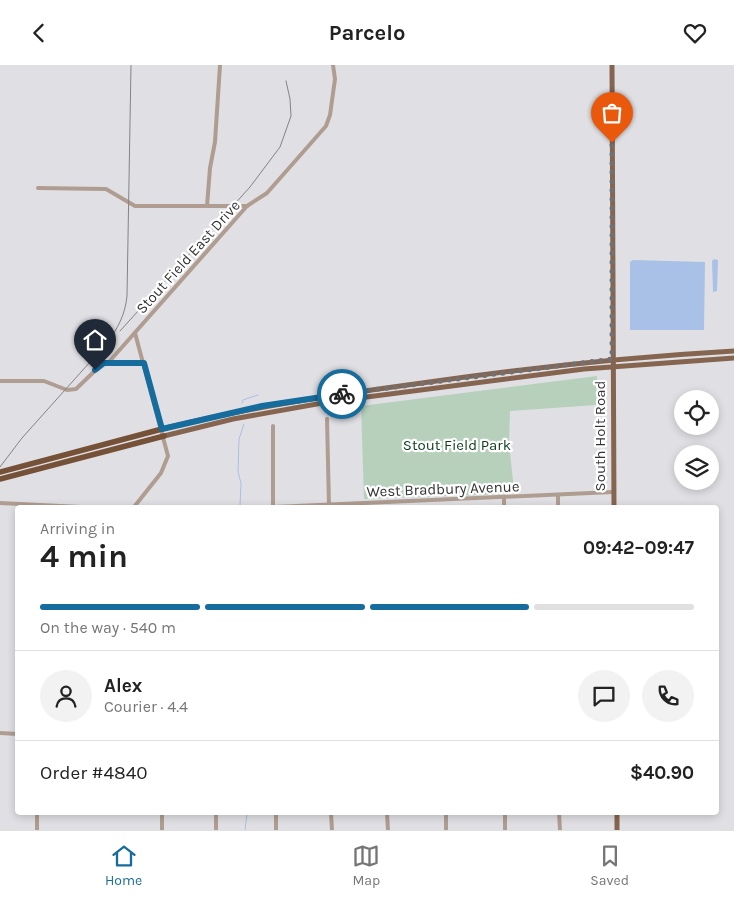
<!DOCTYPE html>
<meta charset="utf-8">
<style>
:root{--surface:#fff;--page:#f2f2f2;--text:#222;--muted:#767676;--line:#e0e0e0;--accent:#166c9d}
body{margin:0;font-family:Karla,sans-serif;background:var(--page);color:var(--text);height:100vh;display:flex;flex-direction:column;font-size:19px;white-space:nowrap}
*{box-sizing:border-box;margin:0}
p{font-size:16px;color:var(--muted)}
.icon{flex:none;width:28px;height:28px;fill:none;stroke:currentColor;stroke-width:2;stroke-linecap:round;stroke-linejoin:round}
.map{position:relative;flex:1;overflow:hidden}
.details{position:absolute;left:15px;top:440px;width:704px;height:310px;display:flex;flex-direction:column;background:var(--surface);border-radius:5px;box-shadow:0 2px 8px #0003}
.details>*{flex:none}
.buttons{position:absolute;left:674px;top:325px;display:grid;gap:10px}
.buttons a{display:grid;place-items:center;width:45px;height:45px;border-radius:50%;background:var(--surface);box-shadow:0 2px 8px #0003;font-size:25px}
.pin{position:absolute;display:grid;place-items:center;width:42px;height:42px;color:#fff;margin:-51px -21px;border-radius:50% 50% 50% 0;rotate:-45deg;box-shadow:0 0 5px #0007}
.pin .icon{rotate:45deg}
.courier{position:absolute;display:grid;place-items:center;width:50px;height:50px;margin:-25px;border:4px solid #166c9d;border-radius:50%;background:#fff;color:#222;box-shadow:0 1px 6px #0007}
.headline em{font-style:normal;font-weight:700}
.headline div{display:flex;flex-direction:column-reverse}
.headline{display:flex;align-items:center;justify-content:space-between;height:85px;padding:0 25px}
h1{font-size:32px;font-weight:700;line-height:38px}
.bar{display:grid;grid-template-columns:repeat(4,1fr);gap:8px 5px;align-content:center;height:60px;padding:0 25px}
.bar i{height:6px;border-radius:4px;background:var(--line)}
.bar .active{background:var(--accent)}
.bar p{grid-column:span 4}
.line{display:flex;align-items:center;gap:12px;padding:0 25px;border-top:1px solid var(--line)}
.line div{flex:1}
.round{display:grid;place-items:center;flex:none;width:52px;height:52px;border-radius:26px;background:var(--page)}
header{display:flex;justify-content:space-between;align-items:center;height:65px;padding:0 25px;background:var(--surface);font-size:22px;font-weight:700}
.menu{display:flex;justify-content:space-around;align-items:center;height:70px;border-top:1px solid var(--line);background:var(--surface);font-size:14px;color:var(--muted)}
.menu a{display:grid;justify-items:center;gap:2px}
.menu .active{color:var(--accent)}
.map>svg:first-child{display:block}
.green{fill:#b6d0bc}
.water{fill:#a9c0e7}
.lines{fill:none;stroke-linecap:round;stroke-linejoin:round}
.stream{stroke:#a9c0e7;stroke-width:1}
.minor{stroke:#b09d91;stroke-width:4}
.major{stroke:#856550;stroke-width:5}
.highway{stroke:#755138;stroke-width:5.5}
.rail{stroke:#838386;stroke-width:1}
.done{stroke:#717174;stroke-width:5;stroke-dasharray:0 9}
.route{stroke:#166c9d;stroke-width:6}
.labels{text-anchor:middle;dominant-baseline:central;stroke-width:4.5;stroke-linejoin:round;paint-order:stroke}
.street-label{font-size:15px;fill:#353537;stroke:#fff}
.park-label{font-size:15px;fill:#0c3c1e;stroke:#fff}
</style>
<header><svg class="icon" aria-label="back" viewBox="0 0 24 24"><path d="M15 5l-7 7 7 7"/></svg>Parcelo<svg class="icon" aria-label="heart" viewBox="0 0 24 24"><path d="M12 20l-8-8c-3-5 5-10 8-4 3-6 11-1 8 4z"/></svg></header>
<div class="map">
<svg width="734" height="765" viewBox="0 0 734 765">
<rect width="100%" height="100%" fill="#e0e0e4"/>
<!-- green -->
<polygon class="green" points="597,311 596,340 510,346 509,378 514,425 511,429 364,434 361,341"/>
<!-- water -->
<g class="water">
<polygon points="714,194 718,195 717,226 713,227 712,196"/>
<polygon points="633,195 705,197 704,265 630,265 630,197"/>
</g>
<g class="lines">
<!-- stream -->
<g class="stream">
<polyline points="242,338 243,335 258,330"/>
<polyline points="240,442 241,418 238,407 239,374 244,359"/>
<polyline points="245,765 247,748"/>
</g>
<!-- minor -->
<g class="minor">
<polyline points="38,123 106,124 135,141 247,141"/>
<polyline points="207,141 210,103 215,77 220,0"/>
<polyline points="108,298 247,141 267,128 326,61 330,50 335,14 333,0"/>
<polyline points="0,316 44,316 67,325 76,324 103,298 144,298"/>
<polyline points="327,354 329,441"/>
<polyline points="273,361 273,442"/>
<polyline points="558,430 558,442"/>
<polyline points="504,433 504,442"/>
<polyline points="0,438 81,442"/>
<polyline points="134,442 161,408 168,391 135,268"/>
<polyline points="274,442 613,427"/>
<polyline points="0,668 18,669"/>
<polyline points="162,748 162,765"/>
<polyline points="216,748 216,765"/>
<polyline points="276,748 276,765"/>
<polyline points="331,748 332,765"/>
<polyline points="387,748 388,765"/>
<polyline points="446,748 446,765"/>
<polyline points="505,748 505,765"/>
<polyline points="559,748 560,765"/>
<polyline points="37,765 37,748"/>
</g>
<!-- major -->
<g class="major">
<polyline points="612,0 614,442"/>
<path d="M 162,364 C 248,342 334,330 422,318 C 526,303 629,292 734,286"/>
<polyline points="164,371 233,354 328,337 584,304 734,293"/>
<polyline points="617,748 617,765"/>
</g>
<!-- highway -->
<g class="highway">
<polyline points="0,407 162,364"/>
<polyline points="0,414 164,371"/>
</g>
<!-- rail -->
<g class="rail">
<polyline points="120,266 250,122 280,82 291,51 290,34 286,16"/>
<path d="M 0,402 L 22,373 L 107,278 C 118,263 125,250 127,231 L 131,0"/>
</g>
</g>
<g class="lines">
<!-- done -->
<polyline class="done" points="342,329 612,294 612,78"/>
<!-- route -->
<polyline class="route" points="95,305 104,298 144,298 162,364 262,341 342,329"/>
</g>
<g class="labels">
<!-- street labels -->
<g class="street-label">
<text transform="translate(188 192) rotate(-48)">Stout Field East Drive</text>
<text transform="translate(600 371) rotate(-90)">South Holt Road</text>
<text transform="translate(443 424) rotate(-2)">West Bradbury Avenue</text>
</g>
<!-- park labels -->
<g class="park-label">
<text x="457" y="380">Stout Field Park</text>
</g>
</g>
</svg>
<div class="buttons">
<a><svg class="icon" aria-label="locate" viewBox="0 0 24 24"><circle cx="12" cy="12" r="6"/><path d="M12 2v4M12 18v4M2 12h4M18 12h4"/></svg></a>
<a><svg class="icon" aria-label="layers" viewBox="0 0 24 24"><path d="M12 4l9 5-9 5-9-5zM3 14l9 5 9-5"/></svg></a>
</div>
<div class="pin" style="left:612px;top:78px;background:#ea580c"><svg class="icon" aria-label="bag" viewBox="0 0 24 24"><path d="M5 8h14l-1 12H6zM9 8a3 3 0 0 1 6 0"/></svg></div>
<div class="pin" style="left:95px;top:305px;background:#1f2937"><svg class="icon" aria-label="home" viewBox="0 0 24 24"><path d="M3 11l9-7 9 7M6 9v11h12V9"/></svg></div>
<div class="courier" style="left:342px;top:329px"><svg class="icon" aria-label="bike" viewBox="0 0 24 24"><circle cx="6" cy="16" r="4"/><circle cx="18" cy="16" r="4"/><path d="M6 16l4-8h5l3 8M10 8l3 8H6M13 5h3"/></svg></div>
<section class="details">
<div class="headline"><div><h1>4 min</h1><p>Arriving in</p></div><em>09:42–09:47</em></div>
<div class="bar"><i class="active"></i><i class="active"></i><i class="active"></i><i></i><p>On the way · 540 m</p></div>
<div class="line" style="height:90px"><a class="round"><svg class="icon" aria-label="person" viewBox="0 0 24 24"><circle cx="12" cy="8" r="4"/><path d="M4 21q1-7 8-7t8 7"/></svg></a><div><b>Alex</b><p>Courier · 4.4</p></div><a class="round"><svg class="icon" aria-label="chat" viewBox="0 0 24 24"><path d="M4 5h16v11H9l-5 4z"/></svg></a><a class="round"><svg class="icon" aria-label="phone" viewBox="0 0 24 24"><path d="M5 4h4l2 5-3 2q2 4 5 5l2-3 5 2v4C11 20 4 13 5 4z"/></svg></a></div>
<div class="line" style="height:65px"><div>Order #4840</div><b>$40.90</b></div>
</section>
</div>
<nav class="menu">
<a class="active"><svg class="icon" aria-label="home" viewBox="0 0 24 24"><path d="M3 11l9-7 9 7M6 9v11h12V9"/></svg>Home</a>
<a><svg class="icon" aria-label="map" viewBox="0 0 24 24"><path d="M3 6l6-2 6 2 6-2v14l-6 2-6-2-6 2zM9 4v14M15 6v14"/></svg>Map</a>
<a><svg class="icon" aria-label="saved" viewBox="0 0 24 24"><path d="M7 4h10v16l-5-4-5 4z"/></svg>Saved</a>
</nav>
